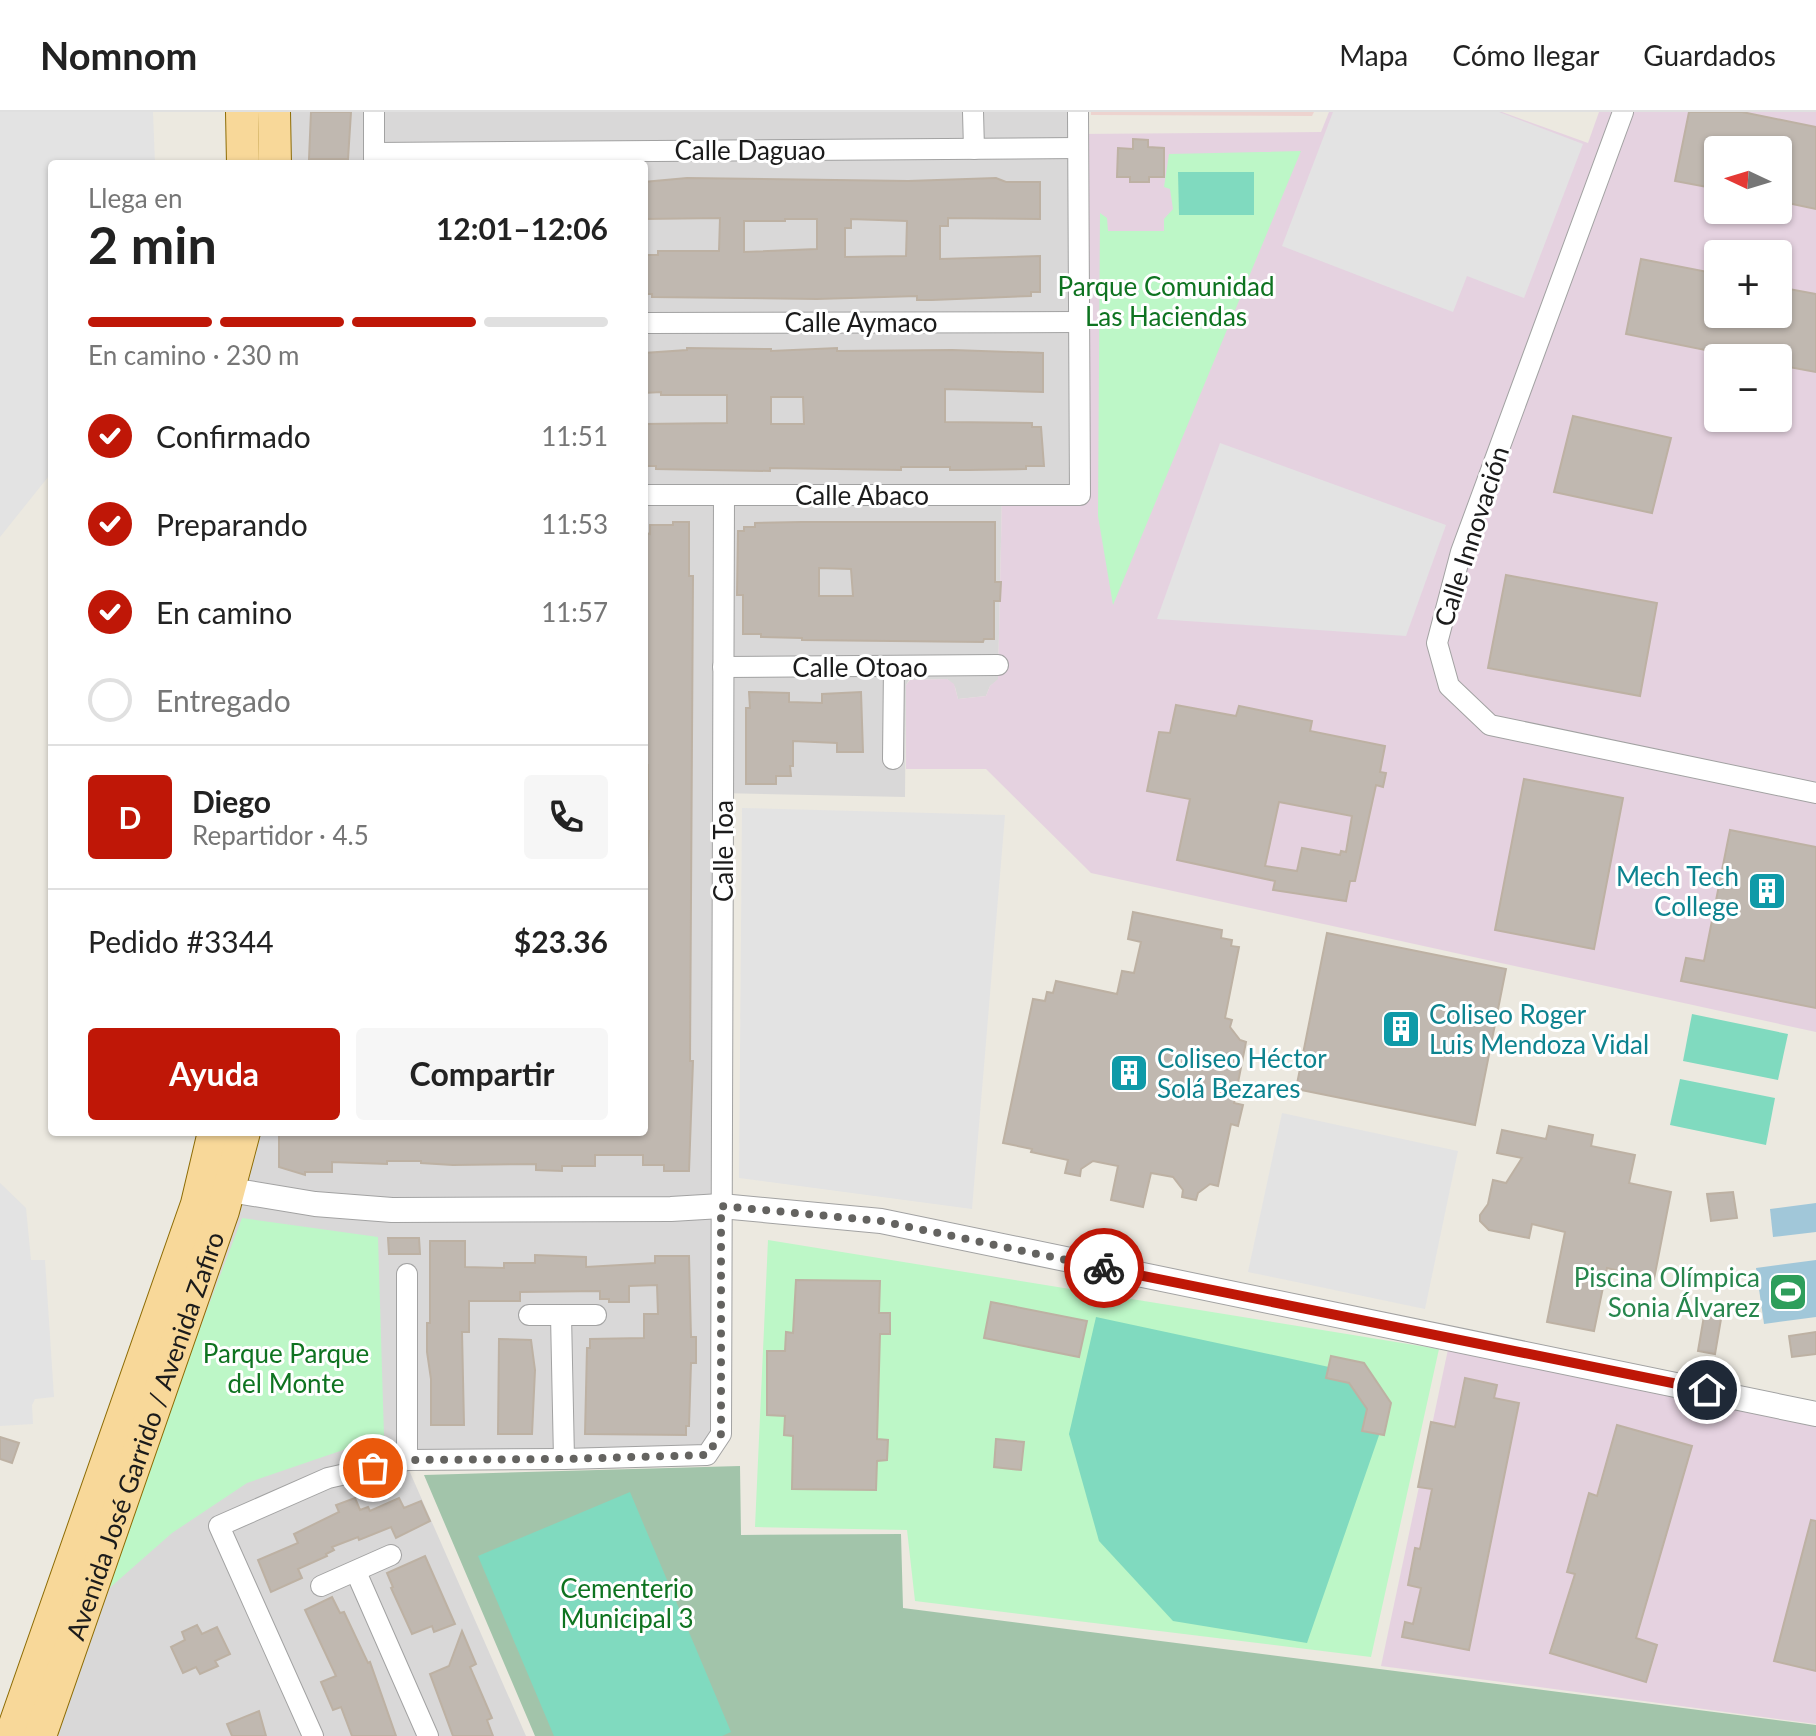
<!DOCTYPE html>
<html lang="es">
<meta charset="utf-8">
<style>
:root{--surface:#fff;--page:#f6f6f6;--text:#222;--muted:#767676;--line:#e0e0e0;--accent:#bf1707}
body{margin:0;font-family:Lato,sans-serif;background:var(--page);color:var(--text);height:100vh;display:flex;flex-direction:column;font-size:30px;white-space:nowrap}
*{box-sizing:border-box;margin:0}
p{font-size:26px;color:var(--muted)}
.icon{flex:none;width:44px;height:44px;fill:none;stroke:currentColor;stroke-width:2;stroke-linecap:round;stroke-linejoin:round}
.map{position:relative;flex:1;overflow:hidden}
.details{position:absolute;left:48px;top:48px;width:600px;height:976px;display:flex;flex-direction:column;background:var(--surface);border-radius:8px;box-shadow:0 2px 6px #0004}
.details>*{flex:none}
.needle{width:52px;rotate:274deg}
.buttons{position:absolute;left:1704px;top:24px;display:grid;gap:16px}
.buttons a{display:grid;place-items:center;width:88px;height:88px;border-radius:8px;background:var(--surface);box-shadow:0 2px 6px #0004;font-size:40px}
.pin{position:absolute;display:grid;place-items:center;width:68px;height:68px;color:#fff;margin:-34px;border:4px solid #fff;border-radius:50%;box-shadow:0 2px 8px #0007}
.courier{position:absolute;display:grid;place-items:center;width:80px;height:80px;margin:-40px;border:6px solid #bf1707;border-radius:50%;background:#fff;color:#222;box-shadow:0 2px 10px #0007}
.head em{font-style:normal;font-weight:700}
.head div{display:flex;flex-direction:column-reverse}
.head{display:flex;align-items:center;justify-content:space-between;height:136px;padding:0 40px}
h1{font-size:52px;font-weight:700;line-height:60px}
.bar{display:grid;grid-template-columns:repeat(4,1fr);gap:12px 8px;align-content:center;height:96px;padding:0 40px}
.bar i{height:10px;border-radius:6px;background:var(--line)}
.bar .active{background:var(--accent)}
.bar p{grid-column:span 4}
.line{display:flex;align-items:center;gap:20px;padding:0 40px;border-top:2px solid var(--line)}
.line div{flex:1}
.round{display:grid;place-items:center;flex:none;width:84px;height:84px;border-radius:8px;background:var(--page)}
ol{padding:0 40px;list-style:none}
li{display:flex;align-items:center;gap:24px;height:88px}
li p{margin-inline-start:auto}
li .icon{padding:8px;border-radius:50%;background:var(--accent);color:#fff;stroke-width:4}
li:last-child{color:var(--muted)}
li i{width:44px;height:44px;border:4px solid var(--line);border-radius:50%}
.action{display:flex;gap:16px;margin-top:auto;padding:16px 40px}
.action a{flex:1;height:92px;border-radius:8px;background:var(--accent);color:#fff;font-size:32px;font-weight:700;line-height:92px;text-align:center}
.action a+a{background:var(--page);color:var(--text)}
header{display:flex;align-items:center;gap:48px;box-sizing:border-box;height:112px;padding:0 40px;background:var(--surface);border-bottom:2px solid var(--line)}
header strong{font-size:38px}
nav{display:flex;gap:44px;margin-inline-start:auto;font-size:28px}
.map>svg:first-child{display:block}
.residential{fill:#d9d8d8}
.commercial{fill:#edd3cf}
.industrial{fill:#e5d2e0;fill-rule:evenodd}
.cemetery{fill:#a2c4aa}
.park{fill:#bdf7c7}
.pitch{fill:#80dabf}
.parking{fill:#e3e3e3}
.water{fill:#a1c7d9}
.building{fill:#c0b8b0;stroke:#bdb1a3;stroke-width:2;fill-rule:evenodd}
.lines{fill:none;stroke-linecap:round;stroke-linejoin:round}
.minor-casing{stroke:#a2a2a2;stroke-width:22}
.tertiary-casing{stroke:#a2a2a2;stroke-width:26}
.primary-casing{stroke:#8d6c05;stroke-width:34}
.minor{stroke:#fff;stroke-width:20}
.tertiary{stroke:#fff;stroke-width:24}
.primary{stroke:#f8d899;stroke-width:32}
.done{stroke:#646360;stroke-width:8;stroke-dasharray:0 14.4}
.route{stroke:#bf1707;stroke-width:10}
.labels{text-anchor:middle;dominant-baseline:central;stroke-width:6;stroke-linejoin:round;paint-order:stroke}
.street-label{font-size:26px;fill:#1b1b1b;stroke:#fff}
.park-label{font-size:26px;fill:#0e7320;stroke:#fff}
.culture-label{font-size:26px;fill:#0d838f;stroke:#fff;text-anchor:start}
.leisure-label{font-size:26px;fill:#27864d;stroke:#fff;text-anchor:end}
</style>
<header>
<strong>Nomnom</strong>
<nav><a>Mapa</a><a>Cómo llegar</a><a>Guardados</a></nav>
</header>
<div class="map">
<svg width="1816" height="1624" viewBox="0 0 1816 1624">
<rect width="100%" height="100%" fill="#ece9e0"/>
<!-- residential -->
<polygon class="residential" points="265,0 1076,0 1077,383 1002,384 998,568 990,574 986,584 958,587 955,575 947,567 909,568 906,573 905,685 719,681 714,1335 405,1349 526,1624 36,1624 234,1020 644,1020 644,52 267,52"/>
<!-- commercial -->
<polygon class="commercial" points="1091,0 1314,0 1312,4 1091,3"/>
<!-- industrial -->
<g class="industrial">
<path d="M 1329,0 L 1502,0 L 1588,31 L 1599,0 L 1816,0 L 1816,920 L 1091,761 L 986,657 L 906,657 L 906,573 L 910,568 L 947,567 L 954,572 L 958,587 L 986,584 L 990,574 L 998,567 L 1002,383 L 1077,383 L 1076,22 L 1321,20 ZM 1718,38 L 1778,38 L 1778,98 L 1718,98 ZM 1718,142 L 1778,142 L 1778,202 L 1718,202 ZM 1718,246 L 1778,246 L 1778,306 L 1718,306 Z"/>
<polygon points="1450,1228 1816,1304 1816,1612 1381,1554"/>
</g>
<!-- cemetery -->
<polygon class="cemetery" points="740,1354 741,1423 901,1422 903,1496 1816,1613 1816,1624 535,1624 424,1363"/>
<!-- park -->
<g class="park">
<polygon points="1301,39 1113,493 1098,404 1100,101 1107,106 1108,119 1164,119 1164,107 1173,97 1170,77 1164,75 1169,42"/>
<polygon points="242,1106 378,1125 384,1324 247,1371 172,1421 97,1487"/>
<polygon points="768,1128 1439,1237 1371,1545 915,1489 907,1418 755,1415"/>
</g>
<!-- pitch -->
<g class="pitch">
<polygon points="1178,60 1254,60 1254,103 1179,103"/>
<polygon points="1692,902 1788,922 1778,968 1683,949"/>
<polygon points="1680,967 1775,986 1766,1033 1670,1013"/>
<polygon points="1096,1205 1357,1261 1385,1306 1307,1531 1173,1509 1099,1429 1069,1322"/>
<polygon points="630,1380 731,1620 722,1624 554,1624 478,1444"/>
</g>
<!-- parking -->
<g class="parking">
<polygon points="0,0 153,0 155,52 52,52 52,360 0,425"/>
<polygon points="1333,0 1499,0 1583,32 1524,186 1467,164 1453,200 1282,134"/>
<polygon points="1220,331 1446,413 1406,524 1157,507"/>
<polygon points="742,696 1005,703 972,1097 739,1066"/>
<polygon points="1282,1001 1458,1039 1425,1197 1248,1160"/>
<polygon points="0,1071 26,1096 31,1148 45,1148 54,1285 35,1287 32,1293 33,1312 0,1314"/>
</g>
<!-- water -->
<g class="water">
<polygon points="1816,1091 1816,1120 1773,1125 1770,1097"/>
<polygon points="1816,1148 1816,1205 1764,1212 1756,1156"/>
</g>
<!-- building -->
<g class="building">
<polygon points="311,0 351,0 348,47 309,47"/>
<polygon points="1689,0 1742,0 1816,15 1816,97 1778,89 1778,38 1718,38 1718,77 1675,69"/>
<polygon points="1133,27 1148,28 1148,35 1164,36 1164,65 1149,65 1149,70 1130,70 1130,65 1117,65 1118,36 1133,37"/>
<path d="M 687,66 L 908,69 L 996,66 L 1006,70 L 1040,70 L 1040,107 L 948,106 L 948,114 L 940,114 L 940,147 L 1040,144 L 1040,180 L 1031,180 L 1031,184 L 932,188 L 917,188 L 917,184 L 817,187 L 652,185 L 652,182 L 644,182 L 644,143 L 658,143 L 658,139 L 719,139 L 720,106 L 644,107 L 644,70 ZM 785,107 L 817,107 L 817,137 L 744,140 L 744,109 L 785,109 ZM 851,107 L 907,109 L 906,144 L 845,145 L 845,116 L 851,116 Z"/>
<polygon points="1641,147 1718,162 1718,202 1778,202 1778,175 1816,182 1816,260 1778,253 1778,246 1745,246 1626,222"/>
<path d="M 687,236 L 771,237 L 771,239 L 837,236 L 837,239 L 952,238 L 1043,241 L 1043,280 L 945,277 L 945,310 L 1032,311 L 1032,315 L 1041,315 L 1044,354 L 1026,354 L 1026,357 L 969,358 L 950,358 L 950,355 L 901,355 L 901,358 L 770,356 L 770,359 L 656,357 L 656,354 L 644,354 L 644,312 L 727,311 L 727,283 L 661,283 L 661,280 L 644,281 L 644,241 L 687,238 ZM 771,285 L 803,285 L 804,312 L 771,312 Z"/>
<polygon points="1573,304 1671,326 1652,401 1554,380"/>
<polygon points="673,410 689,410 689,464 693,464 690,949 693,949 689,1059 664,1059 664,1053 643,1053 643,1043 595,1043 595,1054 562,1054 562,1059 536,1058 536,1052 453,1053 421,1051 421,1049 387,1049 387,1052 332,1050 332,1060 305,1060 305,1063 279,1055 279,1020 644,1020 644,965 647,949 644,791 649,719 646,719 645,704 645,687 648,687 648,653 646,653 644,637 646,421 650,422 650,413 673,413"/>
<path d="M 802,410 L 995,410 L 995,470 L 1001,470 L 1000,489 L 994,489 L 994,527 L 984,527 L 983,530 L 802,528 L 802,526 L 761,525 L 761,522 L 743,522 L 743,483 L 737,483 L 738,419 L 744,419 L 744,415 L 755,415 L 755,411 ZM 819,456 L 851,457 L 853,484 L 819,484 Z"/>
<polygon points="1506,463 1657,491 1640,584 1488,556"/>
<polygon points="749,580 789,581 789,590 822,591 822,582 861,580 863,640 837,640 837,631 793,629 793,654 790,654 791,664 776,664 776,672 746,672 746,596 750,596"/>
<path d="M 1176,593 L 1236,604 L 1239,594 L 1312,609 L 1310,619 L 1385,634 L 1380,660 L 1386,661 L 1383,675 L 1376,673 L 1355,769 L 1350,769 L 1346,789 L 1273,778 L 1275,769 L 1177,748 L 1190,687 L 1147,679 L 1159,620 L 1170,621 ZM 1279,690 L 1352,704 L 1346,740 L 1341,739 L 1340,743 L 1302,736 L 1297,759 L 1265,754 Z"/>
<polygon points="1524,667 1623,686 1594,837 1495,818"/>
<polygon points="1730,718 1816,735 1816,896 1681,869 1686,846 1704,849"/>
<polygon points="1133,800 1222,818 1221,826 1232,828 1231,834 1239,835 1225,906 1232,908 1230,915 1240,928 1246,930 1234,991 1243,993 1238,1014 1231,1012 1218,1074 1210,1072 1198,1081 1196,1088 1182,1085 1183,1078 1173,1065 1151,1061 1143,1095 1111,1088 1118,1054 1093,1049 1081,1057 1080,1064 1065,1061 1068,1048 1031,1040 1032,1037 1003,1031 1033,887 1045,889 1047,880 1053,881 1056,869 1117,882 1122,859 1134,861 1141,830 1128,827"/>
<polygon points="1327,821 1506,857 1475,1013 1296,977"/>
<polygon points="1549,1014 1593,1023 1591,1034 1635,1043 1629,1071 1671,1080 1654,1167 1607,1156 1594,1219 1547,1210 1565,1120 1532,1112 1529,1126 1489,1118 1480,1109 1480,1103 1488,1092 1493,1068 1506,1071 1522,1046 1497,1041 1502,1018 1546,1027"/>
<polygon points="1733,1080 1737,1106 1711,1109 1707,1082"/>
<polygon points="388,1126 419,1126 420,1142 389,1142"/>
<polygon points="430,1129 465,1129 465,1155 504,1156 504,1151 535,1151 535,1143 586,1145 586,1155 655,1151 655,1144 689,1144 691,1225 696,1225 696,1251 691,1251 689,1314 686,1314 686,1323 585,1322 587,1236 590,1236 590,1227 644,1226 644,1202 658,1202 657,1173 629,1174 629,1190 609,1190 609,1187 600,1187 600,1179 520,1180 520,1189 469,1189 469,1220 462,1220 464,1313 431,1313 431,1267 427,1240 427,1211 430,1211"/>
<polygon points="796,1168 880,1169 879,1201 890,1201 890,1222 880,1222 877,1327 888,1328 887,1348 877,1349 876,1378 792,1377 793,1324 784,1323 785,1304 767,1303 767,1239 785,1239 786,1220 793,1221"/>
<polygon points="991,1190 1087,1209 1079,1245 984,1226"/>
<polygon points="1704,1204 1721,1207 1715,1242 1698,1239"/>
<polygon points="1816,1220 1816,1242 1792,1245 1789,1224"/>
<polygon points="499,1227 531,1228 535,1258 532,1322 498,1322"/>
<polygon points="1331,1244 1364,1251 1391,1291 1384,1323 1362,1319 1367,1297 1349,1271 1326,1266"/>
<polygon points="1465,1266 1497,1273 1494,1286 1519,1291 1469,1538 1402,1525 1405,1510 1413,1512 1421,1476 1408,1473 1415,1436 1420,1437 1432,1377 1418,1375 1431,1310 1455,1315"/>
<polygon points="1617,1313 1692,1334 1636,1526 1657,1533 1646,1570 1550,1541 1575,1462 1567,1460 1589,1381 1597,1384"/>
<polygon points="0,1325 19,1331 12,1351 0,1347"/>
<polygon points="996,1327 1024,1330 1021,1358 994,1355"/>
<polygon points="355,1386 360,1398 368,1395 370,1399 399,1386 404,1396 421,1389 430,1409 396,1426 391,1415 359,1428 358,1425 332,1435 334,1438 326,1442 327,1444 298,1457 302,1466 271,1480 258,1448 298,1431 294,1422 339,1400 336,1393"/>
<polygon points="1811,1408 1816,1409 1816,1559 1774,1549"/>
<polygon points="425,1444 455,1512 434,1520 432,1514 412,1522 391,1476 393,1475 387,1461"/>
<polygon points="332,1485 340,1501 344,1500 368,1551 370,1550 396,1624 352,1624 341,1595 333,1598 321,1570 336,1564 305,1498"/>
<polygon points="197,1513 202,1522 217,1515 230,1542 215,1549 218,1554 200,1562 196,1555 183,1561 171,1535 185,1528 182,1520"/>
<polygon points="462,1519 476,1552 470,1555 492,1606 487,1608 493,1624 453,1624 430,1562 449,1554"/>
<polygon points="259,1599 266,1624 232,1624 227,1612"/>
</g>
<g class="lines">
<!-- minor casing -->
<g class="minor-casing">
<g id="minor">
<polyline points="973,0 974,37"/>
<polyline points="1623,0 1461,440 1437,531 1449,574 1490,613 1816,681"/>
<polyline points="374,41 1078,36"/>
<polyline points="374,52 374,0"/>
<polyline points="644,211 1079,210"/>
<polyline points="644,383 1080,383 1078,0"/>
<polyline points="723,555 998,553"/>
<polyline points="893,647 894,555"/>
<polyline points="407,1162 407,1348"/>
<polyline points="529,1203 596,1203"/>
<polyline points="561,1203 564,1347"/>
<polyline points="356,1460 428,1624"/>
<polyline points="321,1474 391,1443"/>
<polyline points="313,1624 219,1414 328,1366 407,1348 564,1347 707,1343 721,1322 724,383"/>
</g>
</g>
<!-- tertiary casing -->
<g class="tertiary-casing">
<polyline id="tertiary" points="212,1075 315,1092 392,1098 671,1097 721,1094 881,1109 1816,1302"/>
</g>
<!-- primary casing -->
<g class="primary-casing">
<g id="primary">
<polyline points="242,0 243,52"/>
<polyline points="274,0 275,52"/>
<polyline points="11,1624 197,1092 214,1020"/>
<path id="s1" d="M 40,1624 L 223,1099 L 244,1020"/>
</g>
</g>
<!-- minor -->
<use href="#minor" class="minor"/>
<!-- tertiary -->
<use href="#tertiary" class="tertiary"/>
<!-- primary -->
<use href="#primary" class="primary"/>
</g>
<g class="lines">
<!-- done -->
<polyline class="done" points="373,1356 407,1348 564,1347 707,1343 721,1322 721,1094 881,1109 1104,1156"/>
<!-- route -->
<polyline class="route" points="1104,1156 1707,1278"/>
</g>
<!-- icons -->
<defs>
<g id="building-square" transform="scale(2)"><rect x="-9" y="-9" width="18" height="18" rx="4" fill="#0f9aa8" stroke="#fff"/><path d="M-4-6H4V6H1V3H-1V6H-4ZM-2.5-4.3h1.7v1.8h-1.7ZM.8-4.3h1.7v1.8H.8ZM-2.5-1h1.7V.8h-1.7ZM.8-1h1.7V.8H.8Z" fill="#fff"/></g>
<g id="stadium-square" transform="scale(2)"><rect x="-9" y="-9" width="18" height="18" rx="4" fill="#2e9e5b" stroke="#fff"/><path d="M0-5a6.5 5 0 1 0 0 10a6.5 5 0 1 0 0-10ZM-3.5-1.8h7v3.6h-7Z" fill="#fff"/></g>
</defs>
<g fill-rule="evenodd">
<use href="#building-square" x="1767" y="779"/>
<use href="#building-square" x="1401" y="917"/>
<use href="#building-square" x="1129" y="961"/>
<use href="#stadium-square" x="1788" y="1180"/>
</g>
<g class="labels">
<!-- street labels -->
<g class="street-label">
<text x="750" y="38">Calle Daguao</text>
<text x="861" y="210">Calle Aymaco</text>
<text x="862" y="383">Calle Abaco</text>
<text transform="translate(1471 424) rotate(-72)">Calle Innovación</text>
<text x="860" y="555">Calle Otoao</text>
<text transform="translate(723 739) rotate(-90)">Calle Toa</text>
<text stroke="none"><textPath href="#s1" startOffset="318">Avenida José Garrido / Avenida Zafiro</textPath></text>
</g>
<!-- park labels -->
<g class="park-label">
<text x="1166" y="174">Parque Comunidad<tspan x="1166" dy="30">Las Haciendas</tspan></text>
<text x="286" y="1241">Parque Parque<tspan x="286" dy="30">del Monte</tspan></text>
<text x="627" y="1476">Cementerio<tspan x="627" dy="30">Municipal 3</tspan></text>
</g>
<!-- culture labels -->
<g class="culture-label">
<text x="1739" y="764" text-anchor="end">Mech Tech<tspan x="1739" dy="30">College</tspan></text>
<text x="1429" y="902">Coliseo Roger<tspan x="1429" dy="30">Luis Mendoza Vidal</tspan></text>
<text x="1157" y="946">Coliseo Héctor<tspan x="1157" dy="30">Solá Bezares</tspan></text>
</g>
<!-- leisure labels -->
<g class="leisure-label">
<text x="1760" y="1165">Piscina Olímpica<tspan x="1760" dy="30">Sonia Álvarez</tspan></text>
</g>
</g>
</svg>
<div class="buttons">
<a><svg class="needle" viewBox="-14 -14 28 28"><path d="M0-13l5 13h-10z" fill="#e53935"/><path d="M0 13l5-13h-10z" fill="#767676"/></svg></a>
<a>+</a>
<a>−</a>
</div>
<div class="pin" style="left:373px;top:1356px;background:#ea580c"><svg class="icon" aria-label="bag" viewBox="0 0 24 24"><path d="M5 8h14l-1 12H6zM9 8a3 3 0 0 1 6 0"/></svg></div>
<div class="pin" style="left:1707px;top:1278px;background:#1f2937"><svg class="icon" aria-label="home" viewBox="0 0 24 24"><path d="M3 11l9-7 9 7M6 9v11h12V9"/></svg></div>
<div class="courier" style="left:1104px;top:1156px"><svg class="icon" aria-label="bike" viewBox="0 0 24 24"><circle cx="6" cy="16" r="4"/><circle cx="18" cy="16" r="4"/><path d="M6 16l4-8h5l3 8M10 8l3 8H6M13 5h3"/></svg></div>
<section class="details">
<div class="head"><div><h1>2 min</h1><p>Llega en</p></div><em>12:01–12:06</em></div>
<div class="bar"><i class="active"></i><i class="active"></i><i class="active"></i><i></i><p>En camino · 230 m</p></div>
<ol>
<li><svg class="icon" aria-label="check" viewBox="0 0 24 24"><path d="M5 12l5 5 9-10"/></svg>Confirmado<p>11:51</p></li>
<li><svg class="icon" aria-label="check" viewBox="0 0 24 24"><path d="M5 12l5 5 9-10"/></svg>Preparando<p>11:53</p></li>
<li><svg class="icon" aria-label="check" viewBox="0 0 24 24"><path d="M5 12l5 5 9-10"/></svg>En camino<p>11:57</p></li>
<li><i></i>Entregado</li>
</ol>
<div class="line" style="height:144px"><b class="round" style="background:var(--accent);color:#fff">D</b><div><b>Diego</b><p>Repartidor · 4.5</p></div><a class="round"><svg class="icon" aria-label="phone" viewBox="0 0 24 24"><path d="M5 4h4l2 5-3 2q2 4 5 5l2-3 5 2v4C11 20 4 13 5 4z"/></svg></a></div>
<div class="line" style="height:104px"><div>Pedido #3344</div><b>$23.36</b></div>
<div class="action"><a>Ayuda</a><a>Compartir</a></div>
</section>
</div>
